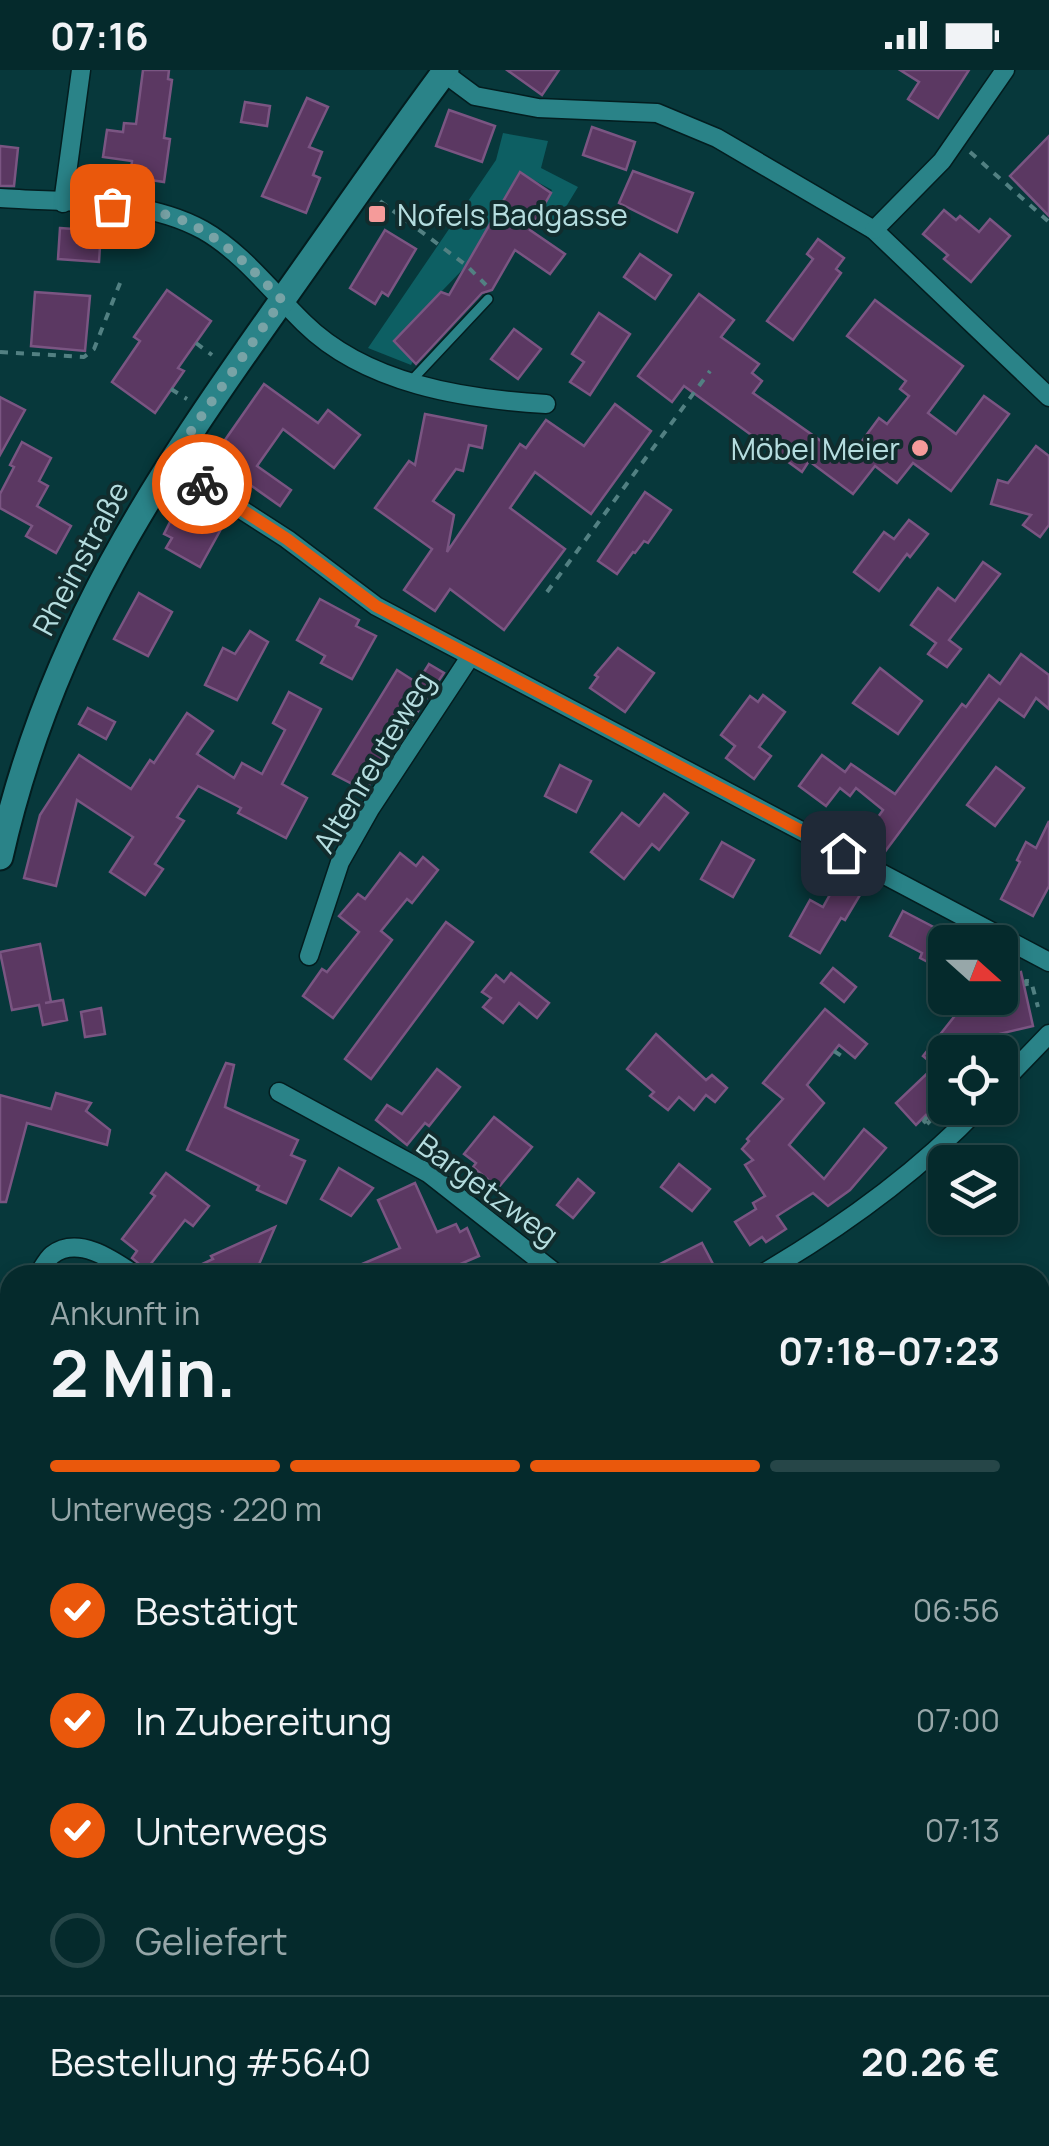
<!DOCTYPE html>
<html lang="de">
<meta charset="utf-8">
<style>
:root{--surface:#052a2c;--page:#133638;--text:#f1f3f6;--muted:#97a7a9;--line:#264648;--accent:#ea580c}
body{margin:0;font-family:Manrope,sans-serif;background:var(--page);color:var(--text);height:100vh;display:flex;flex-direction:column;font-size:38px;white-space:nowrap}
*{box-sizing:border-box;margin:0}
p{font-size:32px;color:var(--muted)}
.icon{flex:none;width:55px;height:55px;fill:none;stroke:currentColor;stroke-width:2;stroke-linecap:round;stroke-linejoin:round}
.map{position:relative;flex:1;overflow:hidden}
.sheet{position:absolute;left:0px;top:1195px;width:1050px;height:882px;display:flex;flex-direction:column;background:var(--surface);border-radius:30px 30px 0 0;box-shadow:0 5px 15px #0003,0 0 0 2px var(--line)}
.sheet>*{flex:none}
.needle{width:65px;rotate:111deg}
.buttons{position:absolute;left:928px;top:855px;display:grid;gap:20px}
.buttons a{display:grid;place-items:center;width:90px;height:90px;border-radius:15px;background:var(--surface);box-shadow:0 5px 15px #0003,0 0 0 2px var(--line);font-size:50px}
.pin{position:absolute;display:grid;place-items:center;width:85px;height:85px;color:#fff;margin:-42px;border-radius:20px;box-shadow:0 5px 15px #0006}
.courier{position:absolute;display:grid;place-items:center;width:100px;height:100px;margin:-50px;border:8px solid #ea580c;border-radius:50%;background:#fff;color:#222;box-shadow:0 2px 12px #0007}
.overview em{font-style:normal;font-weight:700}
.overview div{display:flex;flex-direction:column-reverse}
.overview{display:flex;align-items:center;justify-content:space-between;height:170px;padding:0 50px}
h1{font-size:65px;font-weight:700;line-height:75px}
.bar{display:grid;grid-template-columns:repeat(4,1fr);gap:15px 10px;align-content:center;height:120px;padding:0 50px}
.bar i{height:12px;border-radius:8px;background:var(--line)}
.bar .on{background:var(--accent)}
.bar p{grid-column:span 4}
.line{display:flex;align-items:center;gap:25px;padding:0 50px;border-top:2px solid var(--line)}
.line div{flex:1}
ol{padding:0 50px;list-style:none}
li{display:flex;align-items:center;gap:30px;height:110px}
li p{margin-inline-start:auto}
li .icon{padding:10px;border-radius:50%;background:var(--accent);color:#fff;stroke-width:4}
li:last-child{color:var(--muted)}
li i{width:55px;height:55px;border:5px solid var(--line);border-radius:50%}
.status{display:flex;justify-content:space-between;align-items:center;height:70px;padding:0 50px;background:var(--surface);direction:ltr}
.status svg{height:28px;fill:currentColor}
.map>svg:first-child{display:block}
.green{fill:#0d5f63}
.building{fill:#5b3862;stroke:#7a5582;stroke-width:2.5}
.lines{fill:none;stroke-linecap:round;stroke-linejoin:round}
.lane-casing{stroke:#031d1f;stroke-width:12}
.street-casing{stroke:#031d1f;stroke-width:21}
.secondary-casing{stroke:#031d1f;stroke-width:29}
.path{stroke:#528082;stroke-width:4;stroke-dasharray:8 8;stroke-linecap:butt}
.lane{stroke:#2a8388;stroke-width:9}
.street{stroke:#2a8388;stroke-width:18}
.secondary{stroke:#2a8388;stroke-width:25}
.done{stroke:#78a3a6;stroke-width:10;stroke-dasharray:0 18}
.route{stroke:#ea580c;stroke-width:12}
.poi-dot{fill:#f59b9a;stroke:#112c2d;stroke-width:4}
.labels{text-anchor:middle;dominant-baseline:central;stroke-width:8;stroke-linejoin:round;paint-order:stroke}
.poi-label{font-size:30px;fill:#b5dddf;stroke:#112c2d;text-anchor:start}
.street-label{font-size:30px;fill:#b5dddf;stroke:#112c2d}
</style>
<div class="status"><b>07:16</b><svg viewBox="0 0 49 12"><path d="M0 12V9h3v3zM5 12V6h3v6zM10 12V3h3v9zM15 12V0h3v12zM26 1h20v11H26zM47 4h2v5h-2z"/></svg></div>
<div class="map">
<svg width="1049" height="2076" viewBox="0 0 1049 2076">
<rect width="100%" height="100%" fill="#07383b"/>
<!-- green -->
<g class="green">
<polygon points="503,63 548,71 541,98 578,117 555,155 538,147 552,120 519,102 466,196 395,270 413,291 411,295 368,278 496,90"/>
<polygon points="1040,2038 1049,2038 1049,2076 815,2076 819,2068 1040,2068"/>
</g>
<!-- building -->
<g class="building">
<polygon points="143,0 169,0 168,9 172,10 164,68 170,69 164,112 130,107 132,91 103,87 107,60 123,62 124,53 136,54"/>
<polygon points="507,0 559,0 542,25"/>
<polygon points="900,0 969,0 938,48 908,29 919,12"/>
<polygon points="307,28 328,37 309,77 322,82 313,105 320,108 306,143 262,126"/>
<polygon points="245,32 270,36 267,56 241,52"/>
<polygon points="449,40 495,56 482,92 436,76"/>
<polygon points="592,57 635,72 626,100 583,85"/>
<polygon points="1049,66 1049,146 1010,106"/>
<polygon points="0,76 18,78 14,116 0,116"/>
<polygon points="633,101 693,123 677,162 619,133"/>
<polygon points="520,102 551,123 530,160 565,184 550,204 515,180 492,220 482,223 416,294 394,271 441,222 449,225"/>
<polygon points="944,140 956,150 960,146 979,162 990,149 1010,166 971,212 944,189 948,185 923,164"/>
<polygon points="60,158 101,161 99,192 58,189"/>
<polygon points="385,160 416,179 388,226 382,222 375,234 350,218"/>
<polygon points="818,169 844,188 836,199 841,203 793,270 767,251 813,189 807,184"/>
<polygon points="640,184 671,205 655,229 624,207"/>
<polygon points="167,220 211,251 178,298 184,301 155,343 112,312 140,271 134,267"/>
<polygon points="35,222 90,226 85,281 31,276"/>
<polygon points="699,224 734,250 721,267 759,294 752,303 762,311 753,323 848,390 879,348 887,354 909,326 900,319 906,311 847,266 875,230 963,296 928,343 956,364 984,326 1009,344 951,421 913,393 897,413 875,396 853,424 809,391 802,402 684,316 672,332 638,306"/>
<polygon points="599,243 630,264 590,325 570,312 584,292 572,284"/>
<polygon points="514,259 541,279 518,309 491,289"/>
<polygon points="264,314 318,353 328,340 360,365 334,398 283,359 257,396 291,420 280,436 215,390 228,372 225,370"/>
<polygon points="0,327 25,340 0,385"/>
<polygon points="615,334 651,361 591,444 535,402 510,438 565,479 504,560 450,519 435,541 404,520 432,479 375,438 409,391 415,395 425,344 486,356 482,378 469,375 463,401 456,399 433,431 454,445 447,482 520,374 526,378 546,350 584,376"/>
<polygon points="22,372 51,388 39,411 48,416 37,436 71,456 56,483 26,466 32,456 0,438 0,424 14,397 10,395"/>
<polygon points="1036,376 1049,386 1049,455 1040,467 1023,455 1031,445 991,434 998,410 1008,413"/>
<polygon points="645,422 671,440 648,473 644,471 635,483 633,482 617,504 598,491"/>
<polygon points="192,431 226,450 200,497 166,478 172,468 164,464 172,448 181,452"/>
<polygon points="909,450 928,464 910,487 907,484 879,521 854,502 884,462 894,469"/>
<polygon points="983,492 1000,504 949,570 961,579 947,597 928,584 936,573 911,555 938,518 955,531"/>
<polygon points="139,523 172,542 148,586 114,569"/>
<polygon points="320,529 359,550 356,556 376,566 352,609 321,593 325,586 297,570"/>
<polygon points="250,561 268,572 237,630 205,615 223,578 235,584"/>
<polygon points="618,578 654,603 625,642 590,618 598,607 595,605"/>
<polygon points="1021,584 1049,605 1049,639 1036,628 1024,647 999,629 884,783 863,768 883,740 856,718 850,726 840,718 826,736 799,716 822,685 845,702 851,694 895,724 962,634 966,637 989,605 1000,614"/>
<polygon points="429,594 444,603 406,659 402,656 366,721 333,704 397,600 425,618 417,613"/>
<polygon points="880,598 922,631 898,664 853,633"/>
<polygon points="289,622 321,639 282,714 307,728 286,768 238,743 241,738 198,716 177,747 184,751 155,794 163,799 145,825 110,802 133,767 77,730 56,816 24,808 40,745 79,685 131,719 150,690 154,693 187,643 213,661 197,684 234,708 242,693 262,704 285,660 273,653"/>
<polygon points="763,625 785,642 759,677 771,686 754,709 726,688 735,676 721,665 750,626 758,632"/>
<polygon points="88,638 115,652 106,669 79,654"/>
<polygon points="560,695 591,711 576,742 545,726"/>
<polygon points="996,697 1024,718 995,756 967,735"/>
<polygon points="664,724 688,743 659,780 652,774 624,809 591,782 622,743 639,756"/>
<polygon points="1049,751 1049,816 1033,846 1001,829 1020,792 1017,790 1026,772 1036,778"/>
<polygon points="722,772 754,790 733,827 701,809"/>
<polygon points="400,783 416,796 423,787 438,800 412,833 407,829 381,861 392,870 333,948 303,926 322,899 327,902 359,862 339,846 358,824 365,829"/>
<polygon points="837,812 860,825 845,850 841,848 820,883 790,866 810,830 823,837"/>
<polygon points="903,841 945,863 945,901 920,888 922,883 890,866"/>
<polygon points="446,852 473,872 371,1009 345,989"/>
<polygon points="40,874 51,932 45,933 63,930 67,950 43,955 39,935 12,940 0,882"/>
<polygon points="833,898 856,917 844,932 821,913"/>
<polygon points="1021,902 1033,956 974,970 990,982 945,982 945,1033 929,1049 926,1045 916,1055 896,1033 935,996 923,986 969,928 1000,928 1000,907"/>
<polygon points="511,903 549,933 537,948 519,933 503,953 483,937 491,928 482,922 496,905 504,912"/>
<polygon points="101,938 105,964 85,967 81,942"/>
<polygon points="825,939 867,974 855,988 839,975 807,1015 824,1033 789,1075 824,1109 864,1059 886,1078 850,1120 828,1136 813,1123 777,1146 786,1159 766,1172 762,1167 750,1175 735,1152 756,1139 753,1133 765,1126 745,1095 753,1090 742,1079 749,1071 747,1069 783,1029 763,1013"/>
<polygon points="656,964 706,1010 712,1005 727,1018 715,1032 706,1025 694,1040 679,1027 668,1040 650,1026 654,1022 627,999"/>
<polygon points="226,993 234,995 225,1037 298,1070 291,1085 305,1091 286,1133 257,1120 259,1116 187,1080"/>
<polygon points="437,999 460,1017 429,1056 425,1053 407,1075 376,1050 387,1035 402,1044"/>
<polygon points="56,1023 91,1033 86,1041 110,1060 107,1075 27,1053 6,1132 0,1132 0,1025 51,1039"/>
<polygon points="494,1047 532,1077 498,1118 473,1097 476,1093 464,1084"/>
<polygon points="679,1094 710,1119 692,1141 661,1117"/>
<polygon points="339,1098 373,1118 351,1146 321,1129"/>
<polygon points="166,1103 209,1136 193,1156 185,1150 146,1200 132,1188 137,1181 122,1169 155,1126 151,1123"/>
<polygon points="578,1109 594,1123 573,1148 557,1135"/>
<polygon points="415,1113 437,1162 456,1154 460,1162 467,1158 479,1186 435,1205 336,1205 400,1178 378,1130"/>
<polygon points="275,1157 257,1199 243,1205 179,1205 213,1189 211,1186"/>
<polygon points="702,1173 714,1196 697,1205 638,1205"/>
</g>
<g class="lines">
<!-- lane casing -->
<g class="lane-casing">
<g id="lane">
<polyline points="411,311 488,229"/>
<polyline points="464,2068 489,2076"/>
<polyline points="260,2076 261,2068"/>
</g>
</g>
<!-- street casing -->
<g class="street-casing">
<g id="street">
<polyline points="444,3 475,26 538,38 657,43 717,68 874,160 1049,327"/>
<path d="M 0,128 C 65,133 144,127 203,160 C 242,182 272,222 304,253 C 366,314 464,329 546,334"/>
<polyline points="63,133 81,0"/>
<polyline points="874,160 942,91 1005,0"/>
<polyline points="169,393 287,469 376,536 1049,892"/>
<polyline points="309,886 340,792 370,739 470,587"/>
<polyline points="1000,1015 1049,964"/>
<polyline points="279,1022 428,1103 558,1205"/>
<path d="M 38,1205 C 42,1199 47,1189 52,1185 C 78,1165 113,1190 135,1205"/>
<path d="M 760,1205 C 839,1159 916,1104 979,1038"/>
<polyline points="0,1248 10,1239"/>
<polyline points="0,1442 10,1483"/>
<polyline points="0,1985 10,1987"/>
<polyline points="60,2076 63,2068"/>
</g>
</g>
<!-- secondary casing -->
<g class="secondary-casing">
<path id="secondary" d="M 0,787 C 50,565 154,411 283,229 C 337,153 390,75 446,0"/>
</g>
<!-- path -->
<g class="path">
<polyline points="970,82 1049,152"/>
<polyline points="380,131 466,195 486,215"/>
<polyline points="196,273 212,285"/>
<polyline points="0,282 84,287 94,279 122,208"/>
<polyline points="171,319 187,329"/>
<polyline points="547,522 710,301"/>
<polyline points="1027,916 1026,911 1031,911 1038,937"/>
<polyline points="980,970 995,982"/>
<polyline points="834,981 843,987"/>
<polyline points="927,1047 924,1051 930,1057"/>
<polyline points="927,1054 944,1037 940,1032"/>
<polyline points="451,1205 468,1197 472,1205"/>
<polyline points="1040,1654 1049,1652"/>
</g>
<!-- lane -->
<use href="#lane" class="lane"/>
<!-- street -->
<use href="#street" class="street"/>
<!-- secondary -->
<use href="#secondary" class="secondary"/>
</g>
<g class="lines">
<!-- done -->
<path class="done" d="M 112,136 C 130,139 150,140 167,145 C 214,158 250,197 282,230 L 169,393 L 202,414"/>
<!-- route -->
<polyline class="route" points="202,414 287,469 376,536 843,783"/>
</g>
<!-- markers -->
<g class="poi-dot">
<rect x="367" y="134" width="20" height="20" rx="5"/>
<circle cx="920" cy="378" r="10"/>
</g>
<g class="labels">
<!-- poi labels -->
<g class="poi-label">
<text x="397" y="144">Nofels Badgasse</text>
<text x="900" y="378" text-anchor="end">Möbel Meier</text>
</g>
<!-- street labels -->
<g class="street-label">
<text transform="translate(80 488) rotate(-62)">Rheinstraße</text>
<text transform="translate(373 692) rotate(-59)">Altenreuteweg</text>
<text transform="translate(488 1119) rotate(36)">Bargetzweg</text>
</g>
</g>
</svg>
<div class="buttons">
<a><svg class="needle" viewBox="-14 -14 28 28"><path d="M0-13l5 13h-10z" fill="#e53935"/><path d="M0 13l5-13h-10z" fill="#97a7a9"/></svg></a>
<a><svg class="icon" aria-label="locate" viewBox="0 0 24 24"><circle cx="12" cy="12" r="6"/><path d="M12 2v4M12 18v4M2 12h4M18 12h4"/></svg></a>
<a><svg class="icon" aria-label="layers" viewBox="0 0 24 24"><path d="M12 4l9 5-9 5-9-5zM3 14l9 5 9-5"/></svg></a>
</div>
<div class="pin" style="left:112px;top:136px;background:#ea580c"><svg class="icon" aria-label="bag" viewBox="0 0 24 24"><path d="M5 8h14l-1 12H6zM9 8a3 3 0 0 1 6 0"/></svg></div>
<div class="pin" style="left:843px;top:783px;background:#1f2937"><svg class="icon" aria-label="home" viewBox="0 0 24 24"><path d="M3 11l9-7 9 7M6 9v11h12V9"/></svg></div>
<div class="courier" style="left:202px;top:414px"><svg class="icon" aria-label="bike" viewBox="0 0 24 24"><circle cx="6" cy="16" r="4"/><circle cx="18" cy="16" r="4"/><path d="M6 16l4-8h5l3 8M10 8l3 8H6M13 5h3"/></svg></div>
<section class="sheet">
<div class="overview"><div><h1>2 Min.</h1><p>Ankunft in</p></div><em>07:18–07:23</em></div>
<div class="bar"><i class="on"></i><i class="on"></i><i class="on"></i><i></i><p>Unterwegs · 220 m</p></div>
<ol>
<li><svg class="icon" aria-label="check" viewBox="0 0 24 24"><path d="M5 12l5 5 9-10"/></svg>Bestätigt<p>06:56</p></li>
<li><svg class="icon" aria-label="check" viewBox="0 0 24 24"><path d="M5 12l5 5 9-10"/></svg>In Zubereitung<p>07:00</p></li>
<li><svg class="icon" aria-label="check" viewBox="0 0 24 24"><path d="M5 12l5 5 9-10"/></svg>Unterwegs<p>07:13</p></li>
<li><i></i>Geliefert</li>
</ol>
<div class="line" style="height:130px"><div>Bestellung #5640</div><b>20.26 €</b></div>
</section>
</div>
